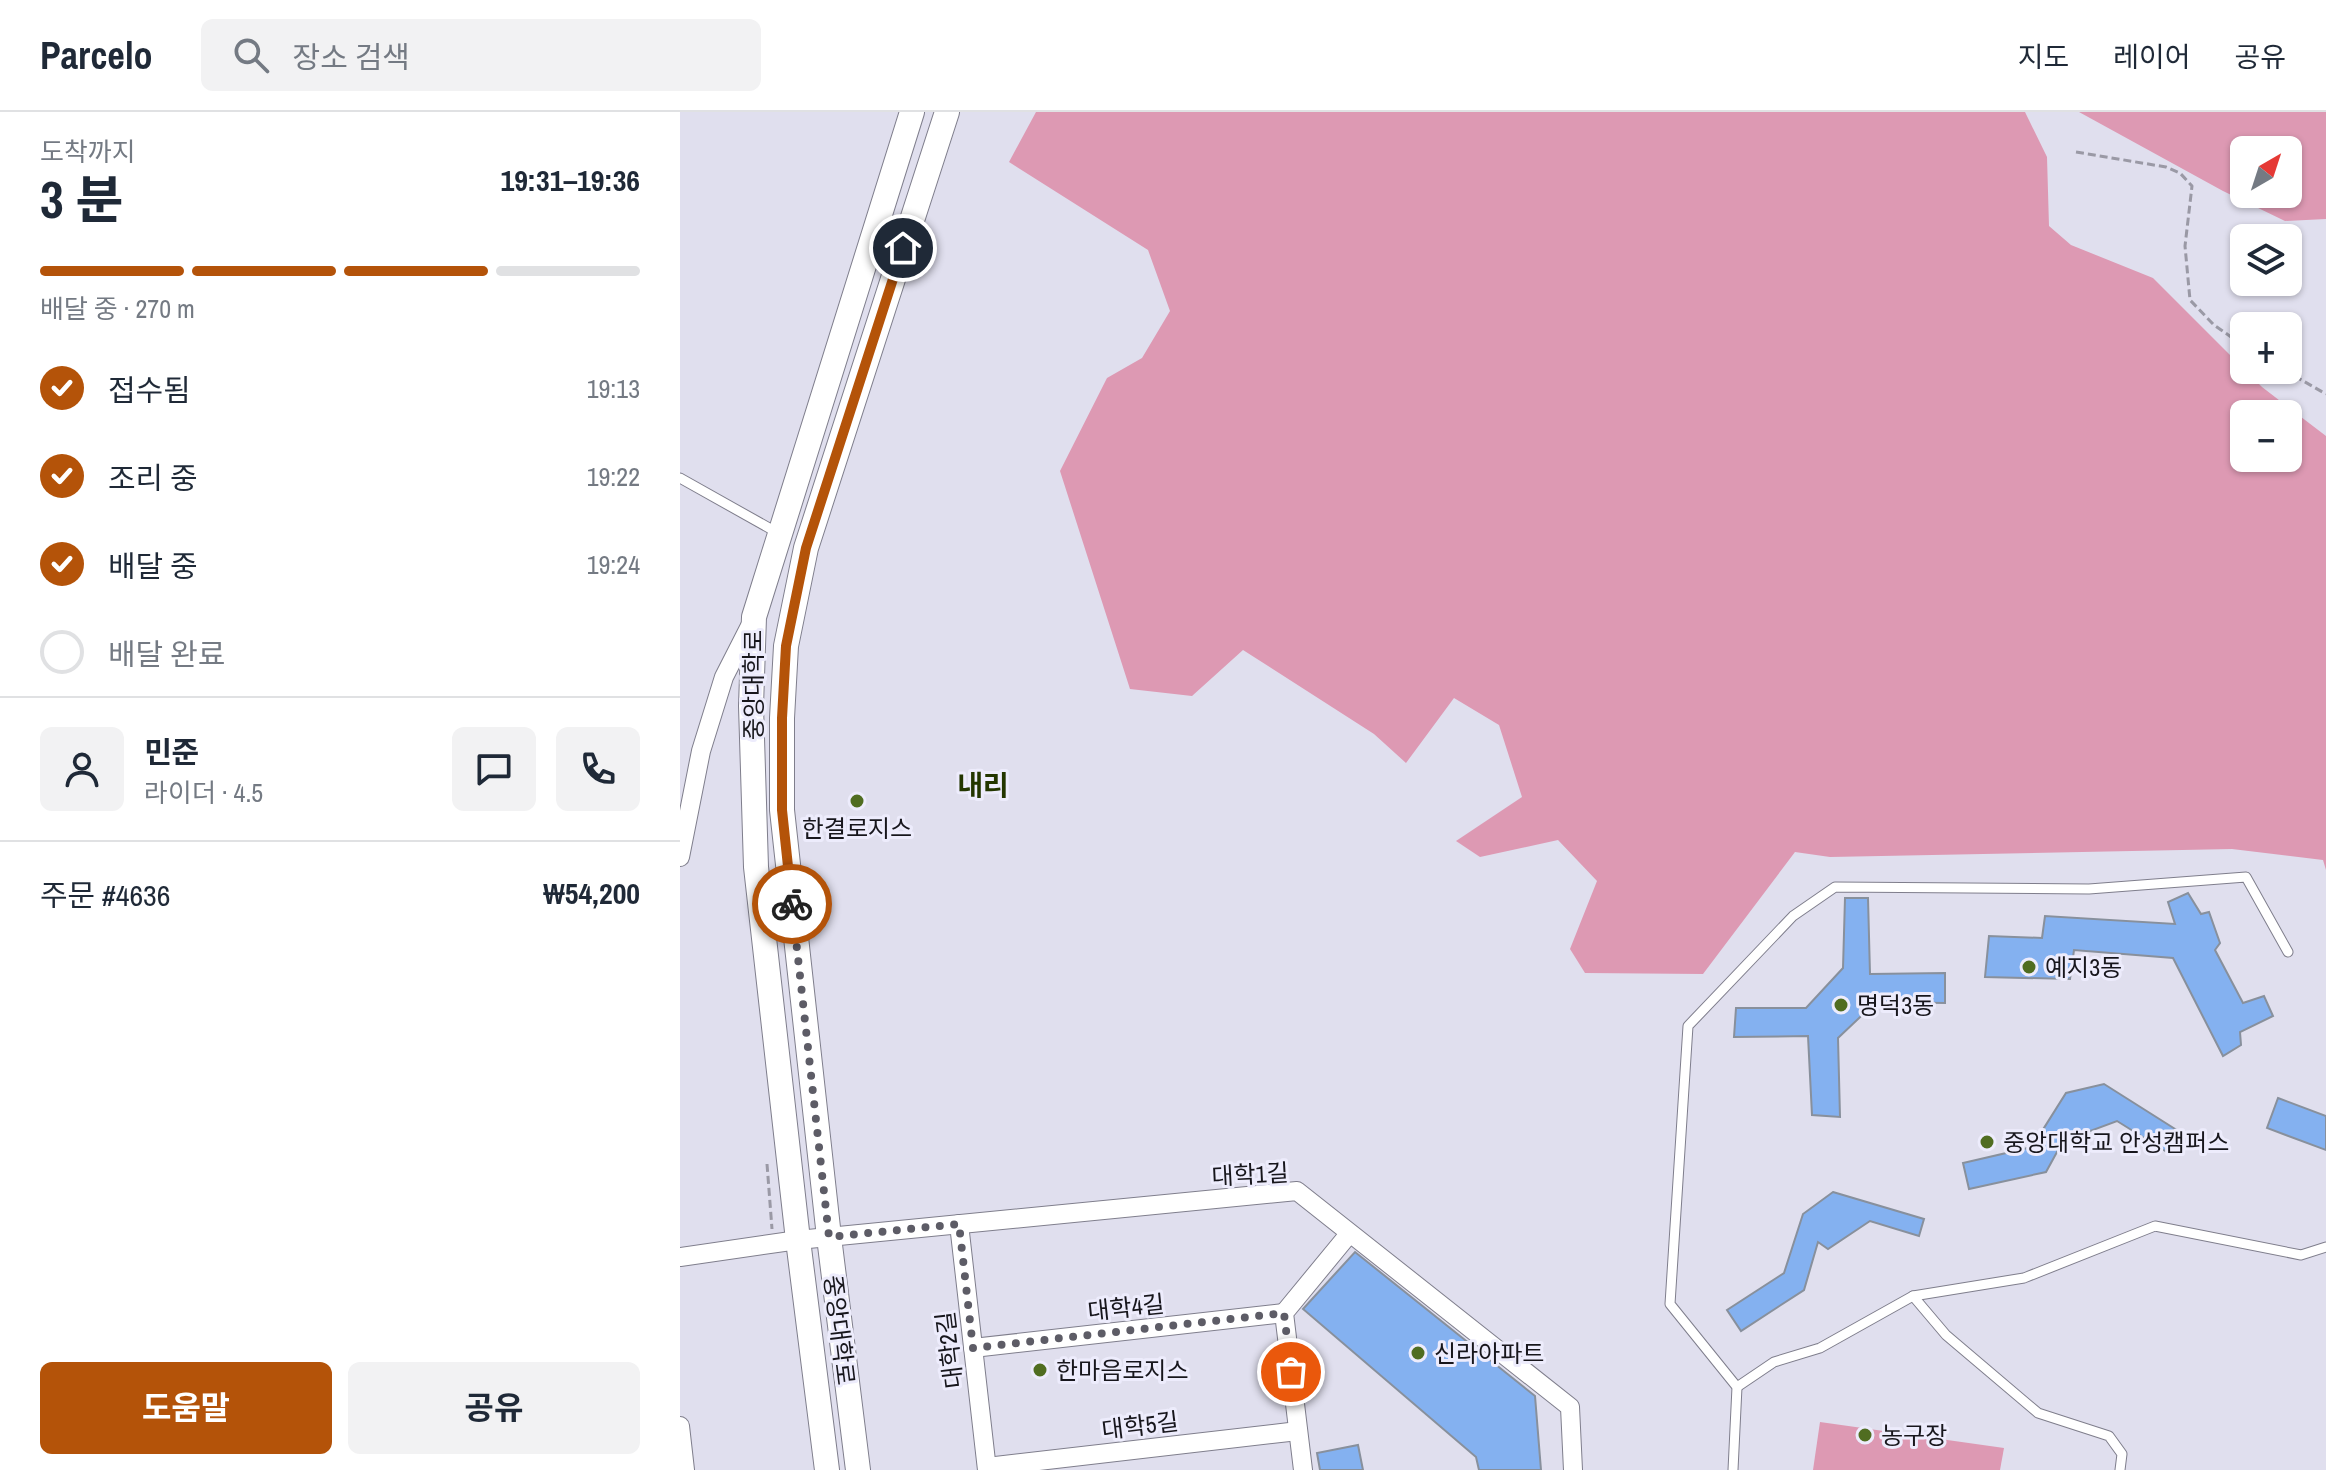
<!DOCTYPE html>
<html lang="ko">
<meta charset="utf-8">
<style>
:root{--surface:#fff;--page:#f2f2f3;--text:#1f2937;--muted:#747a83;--line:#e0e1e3;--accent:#b45309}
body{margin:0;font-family:"Archivo Narrow","Noto Sans KR",sans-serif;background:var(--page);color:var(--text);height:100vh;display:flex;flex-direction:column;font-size:30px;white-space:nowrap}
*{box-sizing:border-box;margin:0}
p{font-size:26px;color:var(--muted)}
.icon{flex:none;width:44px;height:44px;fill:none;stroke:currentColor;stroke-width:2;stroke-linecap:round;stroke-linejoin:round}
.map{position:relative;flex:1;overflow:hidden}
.details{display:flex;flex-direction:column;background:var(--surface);width:680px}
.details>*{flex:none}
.needle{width:52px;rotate:39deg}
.tools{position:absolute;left:1550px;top:24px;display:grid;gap:16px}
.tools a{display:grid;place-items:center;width:72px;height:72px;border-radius:12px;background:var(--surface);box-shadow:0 2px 6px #0004;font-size:40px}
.pin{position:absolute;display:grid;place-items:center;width:68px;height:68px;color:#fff;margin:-34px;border:4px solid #fff;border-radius:50%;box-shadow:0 2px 8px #0007}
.courier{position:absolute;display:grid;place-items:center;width:80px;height:80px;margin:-40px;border:6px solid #b45309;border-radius:50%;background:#fff;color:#222;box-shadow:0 2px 10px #0007}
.headline em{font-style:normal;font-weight:700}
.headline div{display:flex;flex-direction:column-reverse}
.headline{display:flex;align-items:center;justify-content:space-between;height:136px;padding:0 40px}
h1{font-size:52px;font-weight:700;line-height:60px}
.bar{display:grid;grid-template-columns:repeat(4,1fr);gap:12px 8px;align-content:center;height:96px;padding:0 40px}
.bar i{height:10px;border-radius:6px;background:var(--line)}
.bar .on{background:var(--accent)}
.bar p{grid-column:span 4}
.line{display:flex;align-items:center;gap:20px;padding:0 40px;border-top:2px solid var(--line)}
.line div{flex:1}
.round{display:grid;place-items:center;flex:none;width:84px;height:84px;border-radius:12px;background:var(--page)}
ol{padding:0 40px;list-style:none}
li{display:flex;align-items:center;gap:24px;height:88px}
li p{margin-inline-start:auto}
li .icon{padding:8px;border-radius:50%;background:var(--accent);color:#fff;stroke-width:4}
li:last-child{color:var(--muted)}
li i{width:44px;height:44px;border:4px solid var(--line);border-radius:50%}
.primary-button{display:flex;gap:16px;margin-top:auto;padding:16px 40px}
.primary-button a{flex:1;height:92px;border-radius:12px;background:var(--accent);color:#fff;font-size:32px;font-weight:700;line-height:92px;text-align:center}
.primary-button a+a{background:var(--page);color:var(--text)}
header{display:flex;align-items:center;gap:48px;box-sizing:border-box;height:112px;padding:0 40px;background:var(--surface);border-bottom:2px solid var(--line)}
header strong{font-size:38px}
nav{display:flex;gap:44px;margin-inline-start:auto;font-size:28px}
.search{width:560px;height:72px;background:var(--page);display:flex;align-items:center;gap:20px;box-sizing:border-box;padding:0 28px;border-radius:12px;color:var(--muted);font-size:30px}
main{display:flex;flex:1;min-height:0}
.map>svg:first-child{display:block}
.green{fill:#dd99b3;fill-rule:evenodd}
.building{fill:#84b1f0;stroke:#88909c;stroke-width:2}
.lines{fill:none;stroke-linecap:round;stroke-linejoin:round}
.lane-casing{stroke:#7f7e8c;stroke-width:11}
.street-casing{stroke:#7f7e8c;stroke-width:20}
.secondary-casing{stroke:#7f7e8c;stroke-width:26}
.path{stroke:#9a99a5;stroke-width:3;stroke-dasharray:8 4;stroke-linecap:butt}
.lane{stroke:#fff;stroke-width:9}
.street{stroke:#fff;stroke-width:18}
.secondary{stroke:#fff;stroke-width:24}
.done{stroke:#5d5c66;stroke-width:8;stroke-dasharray:0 14.4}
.route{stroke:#b45309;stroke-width:10}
.poi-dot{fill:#506d21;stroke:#edecfc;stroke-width:3}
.labels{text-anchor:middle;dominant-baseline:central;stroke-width:6;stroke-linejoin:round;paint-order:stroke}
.street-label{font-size:24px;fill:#17161c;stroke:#edecfc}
.poi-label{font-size:24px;fill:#17161c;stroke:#edecfc;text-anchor:start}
.quarter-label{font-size:28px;font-weight:bold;fill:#233600;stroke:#edecfc}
</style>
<header>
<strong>Parcelo</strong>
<div class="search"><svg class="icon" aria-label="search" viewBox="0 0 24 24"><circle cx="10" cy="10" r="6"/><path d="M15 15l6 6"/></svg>장소 검색</div>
<nav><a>지도</a><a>레이어</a><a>공유</a></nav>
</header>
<main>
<section class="details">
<div class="headline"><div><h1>3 분</h1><p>도착까지</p></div><em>19:31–19:36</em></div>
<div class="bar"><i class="on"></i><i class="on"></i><i class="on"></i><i></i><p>배달 중 · 270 m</p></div>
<ol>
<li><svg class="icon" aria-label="check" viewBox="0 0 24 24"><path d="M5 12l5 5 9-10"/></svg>접수됨<p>19:13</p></li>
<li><svg class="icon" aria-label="check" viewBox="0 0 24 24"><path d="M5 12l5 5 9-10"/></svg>조리 중<p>19:22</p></li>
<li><svg class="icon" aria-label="check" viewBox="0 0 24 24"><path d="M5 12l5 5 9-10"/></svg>배달 중<p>19:24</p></li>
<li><i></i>배달 완료</li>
</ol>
<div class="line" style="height:144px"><a class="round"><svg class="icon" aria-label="person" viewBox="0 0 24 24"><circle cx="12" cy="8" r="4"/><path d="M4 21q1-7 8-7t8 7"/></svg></a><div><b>민준</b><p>라이더 · 4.5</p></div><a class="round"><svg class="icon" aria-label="chat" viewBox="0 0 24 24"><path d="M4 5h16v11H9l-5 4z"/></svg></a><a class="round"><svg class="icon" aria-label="phone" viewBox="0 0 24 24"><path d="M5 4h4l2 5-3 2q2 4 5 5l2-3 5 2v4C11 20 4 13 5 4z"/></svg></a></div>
<div class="line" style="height:104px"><div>주문 #4636</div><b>₩54,200</b></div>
<div class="primary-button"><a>도움말</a><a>공유</a></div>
</section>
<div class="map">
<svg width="1646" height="1358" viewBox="0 0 1646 1358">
<rect width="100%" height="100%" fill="#e0dfee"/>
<!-- green -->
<g class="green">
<path d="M 356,0 L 1345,0 L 1367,45 L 1369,114 L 1391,133 L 1473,166 L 1582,275 L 1646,324 L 1646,758 L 1643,748 L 1552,737 L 1150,745 L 1115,740 L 1023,862 L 905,861 L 890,837 L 917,769 L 878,728 L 800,745 L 776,729 L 842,685 L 819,613 L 774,586 L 726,651 L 694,622 L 563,538 L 512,584 L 450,577 L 380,359 L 427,266 L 462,246 L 490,199 L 468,138 L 329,50 ZM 1564,302 L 1608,302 L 1608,346 L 1564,346 Z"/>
<path d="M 1399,0 L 1646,0 L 1646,107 L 1605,109 L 1543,79 ZM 1564,38 L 1608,38 L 1608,82 L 1564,82 Z"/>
<polygon points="1140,1310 1324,1336 1320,1358 1133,1358"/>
</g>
<!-- building -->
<g class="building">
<polygon points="1508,781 1521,802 1529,800 1540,831 1535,838 1563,891 1584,884 1593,904 1560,920 1561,933 1543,944 1493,846 1394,838 1390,867 1305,865 1309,824 1362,826 1365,804 1495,812 1488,790"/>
<polygon points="1165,786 1188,786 1190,862 1265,861 1265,891 1196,890 1158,926 1160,1005 1132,1003 1128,924 1054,925 1056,896 1126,896 1163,856"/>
<polygon points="1424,972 1503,1022 1490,1042 1437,1009 1383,1029 1366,1060 1289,1077 1283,1051 1352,1035 1386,981"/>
<polygon points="1598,986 1646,1004 1646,1038 1587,1016"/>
<polygon points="1153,1080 1244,1107 1239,1124 1190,1109 1148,1137 1138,1130 1124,1178 1061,1219 1047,1198 1104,1161 1123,1102"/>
<polygon points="675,1140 855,1284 861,1358 799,1358 796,1345 623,1197"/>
<polygon points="678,1333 683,1358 640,1358 637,1341"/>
</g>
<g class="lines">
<!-- lane casing -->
<g class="lane-casing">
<g id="lane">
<polyline points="0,366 98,421"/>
<polyline points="1233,1184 1266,1223 1358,1301 1429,1324 1442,1342 1440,1358"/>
<polyline points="1057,1275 1094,1250 1140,1236 1233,1184 1344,1166 1475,1114 1621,1143 1646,1135"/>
<polyline points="1053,1358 1057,1275 990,1192 1008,914 1113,804 1155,775 1409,777 1566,765 1608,840"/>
</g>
</g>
<!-- street casing -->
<g class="street-casing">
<g id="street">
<polyline points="0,745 21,639 44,565 71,512"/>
<polyline points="279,1112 307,1358"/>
<polyline points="0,1145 118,1128 617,1079 890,1295 893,1358"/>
<polyline points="293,1236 604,1201"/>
<polyline points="0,1314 5,1358"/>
<polyline points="307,1355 618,1319"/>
<polyline points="623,1358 604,1201 669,1122"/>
</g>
</g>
<!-- secondary casing -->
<g class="secondary-casing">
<g id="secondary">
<polyline points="147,1358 118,1128 76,755 71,594 74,505 232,0"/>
<polyline points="178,1358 149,1125 102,698 102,606 106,534 126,436 267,0"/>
</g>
</g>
<!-- path -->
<g class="path">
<polyline points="1396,40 1486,55 1500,61 1512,74 1505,134 1510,188 1534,213 1564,234"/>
<polyline points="1604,258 1646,282"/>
<polyline points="87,1052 92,1117"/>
</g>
<!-- lane -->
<use href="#lane" class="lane"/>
<!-- street -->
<use href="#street" class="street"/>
<!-- secondary -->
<use href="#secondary" class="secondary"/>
</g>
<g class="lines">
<!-- done -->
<polyline class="done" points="112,792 149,1125 279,1112 293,1236 604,1201 611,1260"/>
<!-- route -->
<polyline class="route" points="112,792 102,698 102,606 106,534 126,436 223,136"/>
</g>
<!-- markers -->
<g class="poi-dot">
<circle cx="177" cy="689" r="8"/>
<circle cx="1349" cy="855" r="8"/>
<circle cx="1161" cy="893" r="8"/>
<circle cx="1307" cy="1030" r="8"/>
<circle cx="738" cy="1241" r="8"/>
<circle cx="360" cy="1258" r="8"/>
<circle cx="1185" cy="1323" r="8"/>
</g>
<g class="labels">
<!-- street labels -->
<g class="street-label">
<text transform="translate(73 573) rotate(-90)">중앙대학로</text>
<text transform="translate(570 1062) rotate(-3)">대학1길</text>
<text transform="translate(446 1195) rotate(-6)">대학4길</text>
<text transform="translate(160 1218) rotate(83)">중앙대학로</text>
<text transform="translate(269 1238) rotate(-97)">대학2길</text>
<text transform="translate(460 1313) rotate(-7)">대학5길</text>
</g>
<!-- poi labels -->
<g class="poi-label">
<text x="177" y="716" text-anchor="middle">한결로지스</text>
<text x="1365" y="855">예지3동</text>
<text x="1177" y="893">명덕3동</text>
<text x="1323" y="1030">중앙대학교 안성캠퍼스</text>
<text x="754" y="1241">신라아파트</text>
<text x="376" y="1258">한마음로지스</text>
<text x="1201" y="1323">농구장</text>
</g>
<!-- quarter labels -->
<g class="quarter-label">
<text x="303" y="673">내리</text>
</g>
</g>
</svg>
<div class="tools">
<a><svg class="needle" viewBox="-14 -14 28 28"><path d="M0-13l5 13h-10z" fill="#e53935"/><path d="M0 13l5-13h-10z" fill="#747a83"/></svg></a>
<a><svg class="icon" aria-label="layers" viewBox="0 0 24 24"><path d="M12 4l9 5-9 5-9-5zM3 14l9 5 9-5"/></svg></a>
<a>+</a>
<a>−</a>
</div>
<div class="pin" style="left:611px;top:1260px;background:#ea580c"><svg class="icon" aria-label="bag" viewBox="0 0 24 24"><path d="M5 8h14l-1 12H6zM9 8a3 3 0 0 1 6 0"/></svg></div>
<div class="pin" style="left:223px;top:136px;background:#1f2937"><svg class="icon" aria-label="home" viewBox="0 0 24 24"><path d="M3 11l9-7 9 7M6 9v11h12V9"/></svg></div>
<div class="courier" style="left:112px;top:792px"><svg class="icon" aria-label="bike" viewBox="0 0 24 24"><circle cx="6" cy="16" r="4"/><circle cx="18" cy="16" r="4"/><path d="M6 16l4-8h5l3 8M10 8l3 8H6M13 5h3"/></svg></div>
</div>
</main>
